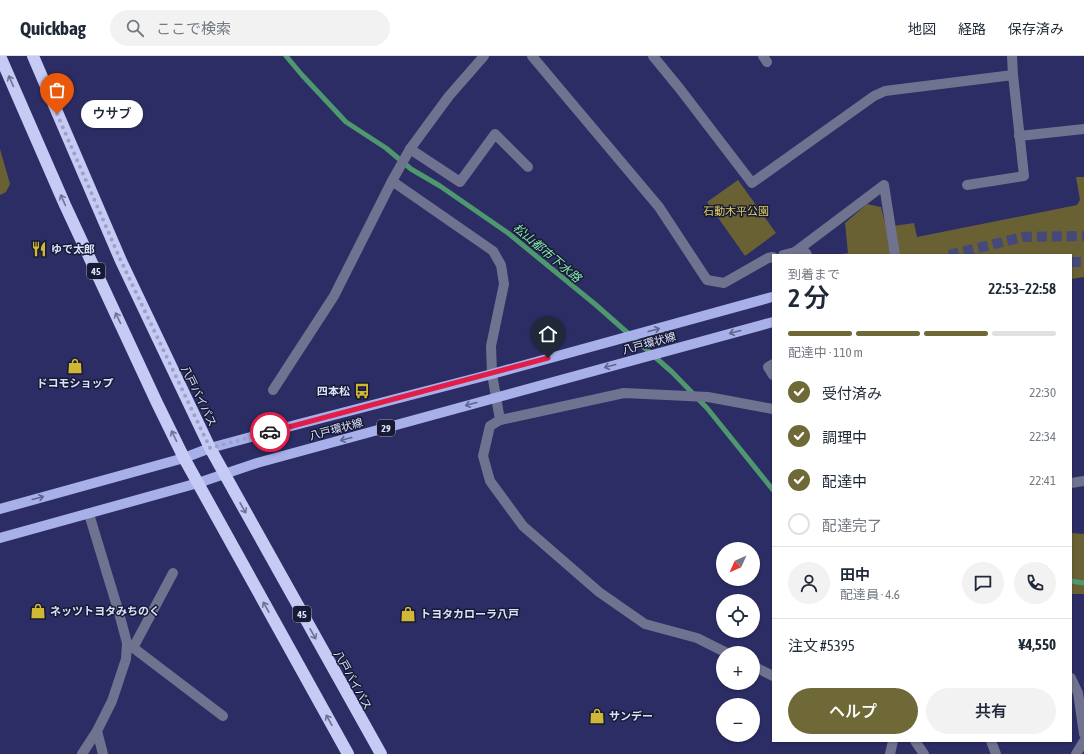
<!DOCTYPE html>
<html lang="ja">
<meta charset="utf-8">
<style>
:root{--surface:#fff;--page:#f2f2f3;--text:#1f2937;--muted:#747a83;--line:#e0e1e3;--accent:#6f6937}
body{margin:0;font-family:"Asap Condensed","Noto Sans JP",sans-serif;background:var(--page);color:var(--text);height:100vh;display:flex;flex-direction:column;font-size:15px;white-space:nowrap}
*{box-sizing:border-box;margin:0}
p{font-size:13px;color:var(--muted)}
.icon{flex:none;width:22px;height:22px;fill:none;stroke:currentColor;stroke-width:2;stroke-linecap:round;stroke-linejoin:round}
.map{position:relative;flex:1;overflow:hidden}
.details{position:absolute;left:772px;top:198px;width:300px;height:488px;display:flex;flex-direction:column;background:var(--surface);border-radius:0px;box-shadow:0 1px 3px #0004}
.details>*{flex:none}
.needle{width:26px;rotate:225deg}
.controls{position:absolute;left:716px;top:486px;display:grid;gap:8px}
.controls a{display:grid;place-items:center;width:44px;height:44px;border-radius:50%;background:var(--surface);box-shadow:0 1px 3px #0004;font-size:20px}
.pin{position:absolute;display:grid;place-items:center;width:34px;height:34px;color:#fff;margin:-41px -17px;border-radius:50% 50% 50% 0;rotate:-45deg;box-shadow:0 0 4px #0007}
.pin .icon{rotate:45deg}
.courier{position:absolute;display:grid;place-items:center;width:40px;height:40px;margin:-20px;border:3px solid #e11d48;border-radius:50%;background:#fff;color:#222;box-shadow:0 1px 5px #0007}
.bubble{position:absolute;height:28px;border-radius:14px;background:var(--surface);box-shadow:0 1px 3px #0004;font-size:13px;font-weight:600;line-height:28px;text-align:center}
.head em{font-style:normal;font-weight:600}
.head div{display:flex;flex-direction:column-reverse}
.head{display:flex;align-items:center;justify-content:space-between;height:68px;padding:0 16px}
h1{font-size:26px;font-weight:600;line-height:30px}
.bar{display:grid;grid-template-columns:repeat(4,1fr);gap:6px 4px;align-content:center;height:48px;padding:0 16px}
.bar i{height:5px;border-radius:3px;background:var(--line)}
.bar .on{background:var(--accent)}
.bar p{grid-column:span 4}
.line{display:flex;align-items:center;gap:10px;padding:0 16px;border-top:1px solid var(--line)}
.line div{flex:1}
.round{display:grid;place-items:center;flex:none;width:42px;height:42px;border-radius:21px;background:var(--page)}
ol{padding:0 16px;list-style:none}
li{display:flex;align-items:center;gap:12px;height:44px}
li p{margin-inline-start:auto}
li .icon{padding:4px;border-radius:50%;background:var(--accent);color:#fff;stroke-width:4}
li:last-child{color:var(--muted)}
li i{width:22px;height:22px;border:2px solid var(--line);border-radius:50%}
.primary-button{display:flex;gap:8px;margin-top:auto;padding:8px 16px}
.primary-button a{flex:1;height:46px;border-radius:24px;background:var(--accent);color:#fff;font-size:16px;font-weight:600;line-height:46px;text-align:center}
.primary-button a+a{background:var(--page);color:var(--text)}
header{display:flex;align-items:center;gap:24px;box-sizing:border-box;height:56px;padding:0 20px;background:var(--surface);border-bottom:1px solid var(--line)}
header strong{font-size:19px}
nav{display:flex;gap:22px;margin-inline-start:auto;font-size:14px}
.search{width:280px;height:36px;background:var(--page);display:flex;align-items:center;gap:10px;box-sizing:border-box;padding:0 14px;border-radius:22px;color:var(--muted);font-size:15px}
.map>svg:first-child{display:block}
.green{fill:#696033}
.lines{fill:none;stroke-linecap:round;stroke-linejoin:round}
.stream{stroke:#4e976f;stroke-width:5}
.major-tunnel{stroke:#45487b;stroke-width:10;stroke-dasharray:10 5;stroke-linecap:butt}
.minor{stroke:#6f738f;stroke-width:10}
.major{stroke:#a8b0e9;stroke-width:10}
.highway{stroke:#c5cbf4;stroke-width:12}
.oneway{stroke:#6e7293}
.oneway2{stroke:#60658e}
.done{stroke:#9da1c7;stroke-width:4;stroke-dasharray:0 7.2}
.route{stroke:#e11d48;stroke-width:5}
.labels{text-anchor:middle;dominant-baseline:central;stroke-width:3;stroke-linejoin:round;paint-order:stroke}
.shield{fill:#171a32;stroke:#a0a5bf;stroke-width:1}
.shield-label{font-size:10px;font-weight:bold;fill:#dbe0fc}
.park-label{font-size:11px;fill:#e1cc65;stroke:#171a32}
.poi-label{font-size:11px;font-weight:bold;fill:#dbe0fc;stroke:#171a32;text-anchor:start}
.street-label{font-size:11px;fill:#dbe0fc;stroke:#171a32}
.water-label{font-size:12px;font-style:italic;fill:#81e7ae;stroke:#171a32}
</style>
<header>
<strong>Quickbag</strong>
<div class="search"><svg class="icon" aria-label="search" viewBox="0 0 24 24"><circle cx="10" cy="10" r="6"/><path d="M15 15l6 6"/></svg>ここで検索</div>
<nav><a>地図</a><a>経路</a><a>保存済み</a></nav>
</header>
<div class="map">
<svg width="1084" height="698" viewBox="0 0 1084 698">
<rect width="100%" height="100%" fill="#2b2d64"/>
<!-- green -->
<g class="green">
<polygon points="0,93 10,128 6,136 0,139"/>
<polygon points="1076,121 1084,121 1084,221 1071,223 1071,199 837,199 848,197 845,167 867,148 881,151 886,171 914,167 917,181 1077,149 1080,144"/>
<polygon points="738,124 776,177 745,200 707,146"/>
<polygon points="1071,477 1084,478 1084,538 1071,538"/>
</g>
<g class="lines">
<!-- stream -->
<g class="stream">
<polyline points="286,0 302,19 346,66 386,92 411,113 440,130 508,177 596,249 672,316 707,352 773,434"/>
<polyline points="1071,525 1084,527"/>
</g>
<!-- major-tunnel -->
<g class="major-tunnel">
<polyline points="949,199 1023,181 1084,180"/>
<polyline points="1071,206 1084,206"/>
</g>
<!-- minor -->
<g class="minor">
<polyline points="532,0 659,151 707,224 724,227 768,202 773,201"/>
<polyline points="653,0 680,33 752,127 874,40 885,35 1013,19 1024,120 967,129"/>
<polyline points="763,0 767,6"/>
<polyline points="1012,0 1013,19"/>
<polyline points="1019,80 1084,73"/>
<polyline points="410,93 460,126 495,78 528,111"/>
<polyline points="392,125 493,195 501,209 504,228 491,290 492,318 500,364 490,370 483,400 490,425 523,470 599,536 645,568 697,582 727,597"/>
<polyline points="795,196 884,129 895,199"/>
<polyline points="783,199 795,196 806,197 807,199"/>
<polyline points="773,308 768,311 773,319"/>
<polyline points="273,334 334,240 392,125 410,93 449,40 484,0"/>
<polyline points="500,364 624,337 708,341 773,353"/>
<polyline points="1071,427 1084,425"/>
<polyline points="127,587 223,660"/>
<polyline points="133,592 173,517"/>
<polyline points="753,610 773,620"/>
<polyline points="1071,622 1078,637 1084,678"/>
<polyline points="97,675 103,698"/>
<polyline points="915,685 924,698"/>
<polyline points="991,685 996,698"/>
<polyline points="82,698 97,675 112,645 126,603 127,587 119,557 89,458"/>
<polyline points="890,698 893,685"/>
<polyline points="1076,698 1084,685"/>
</g>
<!-- major -->
<g class="major">
<polyline points="0,453 184,402 210,392 299,368 492,318 772,241"/>
<polyline points="0,482 198,427 257,407 773,266"/>
</g>
<!-- highway -->
<g class="highway">
<polyline points="0,0 65,149 157,347 184,402 348,698"/>
<polyline points="33,0 121,205 210,392 381,698"/>
</g>
</g>
<!-- one-way arrows -->
<defs><path id="oneway-shaft" d="M-6 0H5M1.5-3L5.5 0L1.5 3" fill="none" stroke-width="1.6" stroke-linecap="round" stroke-linejoin="round"/></defs>
<g class="oneway">
<use href="#oneway-shaft" transform="translate(11 25) rotate(-114)"/>
<use href="#oneway-shaft" transform="translate(63 144) rotate(-114)"/>
<use href="#oneway-shaft" transform="translate(118 262) rotate(-115)"/>
<use href="#oneway-shaft" transform="translate(174 380) rotate(-116)"/>
<use href="#oneway-shaft" transform="translate(243 452) rotate(61)"/>
<use href="#oneway-shaft" transform="translate(266 551) rotate(-119)"/>
<use href="#oneway-shaft" transform="translate(313 578) rotate(61)"/>
<use href="#oneway-shaft" transform="translate(329 664) rotate(-119)"/>
</g>
<g class="oneway2">
<use href="#oneway-shaft" transform="translate(654 274) rotate(-15)"/>
<use href="#oneway-shaft" transform="translate(735 276) rotate(165)"/>
<use href="#oneway-shaft" transform="translate(610 310) rotate(165)"/>
<use href="#oneway-shaft" transform="translate(471 348) rotate(165)"/>
<use href="#oneway-shaft" transform="translate(346 383) rotate(165)"/>
<use href="#oneway-shaft" transform="translate(38 442) rotate(-15)"/>
</g>
<g class="lines">
<!-- done -->
<polyline class="done" points="57,58 121,205 210,392 270,376"/>
<!-- route -->
<polyline class="route" points="270,376 548,302"/>
</g>
<!-- icons -->
<defs>
<g id="restaurant-bare" transform="scale(1.2)"><path d="M-5-6h1v4h1v-4h1v4h1v-4h1v5L-1.5 .5V6h-2V.5L-5-1ZM5-6V6H3V1.5H1.5Q1.5-4 5-6Z" fill="#d0b736" stroke="#171a32" stroke-width="2.5" paint-order="stroke"/></g>
<g id="shop-bare" transform="scale(1.2)"><path d="M-5-2.5h2.3a2.7 3.5 0 0 1 5.4 0H5L5.5 6h-11ZM-1.5-2.5h3a1.5 2.3 0 0 0-3 0Z" fill="#d0b736" stroke="#171a32" stroke-width="2.5" paint-order="stroke"/></g>
<g id="bus-bare" transform="scale(1.2)"><path d="M-5-6H5V4H4V6H2V4H-2V6H-4V4H-5ZM-3.5-4V0h7V-4ZM-3.5 1.2v1.5H-2V1.2ZM2 1.2v1.5H3.5V1.2Z" fill="#d0b736" stroke="#171a32" stroke-width="2.5" paint-order="stroke"/></g>
</defs>
<g fill-rule="evenodd">
<use href="#restaurant-bare" x="39" y="193"/>
<use href="#shop-bare" x="75" y="310"/>
<use href="#bus-bare" x="362" y="335"/>
<use href="#shop-bare" x="38" y="555"/>
<use href="#shop-bare" x="408" y="558"/>
<use href="#shop-bare" x="597" y="660"/>
</g>
<g class="labels">
<!-- shield labels -->
<g class="shield">
<rect x="87" y="207" width="18" height="16" rx="3"/>
<rect x="377" y="364" width="18" height="16" rx="3"/>
<rect x="293" y="550" width="18" height="16" rx="3"/>
</g>
<g class="shield-label">
<text x="96" y="215">45</text>
<text x="386" y="372">29</text>
<text x="302" y="558">45</text>
</g>
<!-- park labels -->
<g class="park-label">
<text x="736" y="155">石動木平公園</text>
</g>
<!-- poi labels -->
<g class="poi-label">
<text x="51" y="193">ゆで太郎</text>
<text x="75" y="327" text-anchor="middle">ドコモショップ</text>
<text x="350" y="335" text-anchor="end">四本松</text>
<text x="50" y="555">ネッツトヨタみちのく</text>
<text x="420" y="558">トヨタカローラ八戸</text>
<text x="609" y="660">サンデー</text>
</g>
<!-- street labels -->
<g class="street-label">
<text transform="translate(649 287) rotate(-15)">八戸環状線</text>
<text transform="translate(199 340) rotate(64)">八戸バイパス</text>
<text transform="translate(336 373) rotate(-15)">八戸環状線</text>
<text transform="translate(353 624) rotate(61)">八戸バイパス</text>
</g>
<!-- water labels -->
<g class="water-label">
<text transform="translate(547 197) rotate(40)">松山都市下水路</text>
</g>
</g>
</svg>
<div class="controls">
<a><svg class="needle" viewBox="-14 -14 28 28"><path d="M0-13l5 13h-10z" fill="#e53935"/><path d="M0 13l5-13h-10z" fill="#747a83"/></svg></a>
<a><svg class="icon" aria-label="locate" viewBox="0 0 24 24"><circle cx="12" cy="12" r="6"/><path d="M12 2v4M12 18v4M2 12h4M18 12h4"/></svg></a>
<a>+</a>
<a>−</a>
</div>
<div class="pin" style="left:57px;top:58px;background:#ea580c"><svg class="icon" aria-label="bag" viewBox="0 0 24 24"><path d="M5 8h14l-1 12H6zM9 8a3 3 0 0 1 6 0"/></svg></div>
<div class="pin" style="left:548px;top:302px;background:#1f2937"><svg class="icon" aria-label="home" viewBox="0 0 24 24"><path d="M3 11l9-7 9 7M6 9v11h12V9"/></svg></div>
<div class="courier" style="left:270px;top:376px"><svg class="icon" aria-label="car" viewBox="0 0 24 24"><path d="M5 17H2v-5l4-1 3-4h7l3 4 3 1v5h-3M9 17h6M6 11h13"/><circle cx="7" cy="17" r="2"/><circle cx="17" cy="17" r="2"/></svg></div>
<div class="bubble" style="left:81px;top:44px;width:62px">ウサブ</div>
<section class="details">
<div class="head"><div><h1>2 分</h1><p>到着まで</p></div><em>22:53–22:58</em></div>
<div class="bar"><i class="on"></i><i class="on"></i><i class="on"></i><i></i><p>配達中 · 110 m</p></div>
<ol>
<li><svg class="icon" aria-label="check" viewBox="0 0 24 24"><path d="M5 12l5 5 9-10"/></svg>受付済み<p>22:30</p></li>
<li><svg class="icon" aria-label="check" viewBox="0 0 24 24"><path d="M5 12l5 5 9-10"/></svg>調理中<p>22:34</p></li>
<li><svg class="icon" aria-label="check" viewBox="0 0 24 24"><path d="M5 12l5 5 9-10"/></svg>配達中<p>22:41</p></li>
<li><i></i>配達完了</li>
</ol>
<div class="line" style="height:72px"><a class="round"><svg class="icon" aria-label="person" viewBox="0 0 24 24"><circle cx="12" cy="8" r="4"/><path d="M4 21q1-7 8-7t8 7"/></svg></a><div><b>田中</b><p>配達員 · 4.6</p></div><a class="round"><svg class="icon" aria-label="chat" viewBox="0 0 24 24"><path d="M4 5h16v11H9l-5 4z"/></svg></a><a class="round"><svg class="icon" aria-label="phone" viewBox="0 0 24 24"><path d="M5 4h4l2 5-3 2q2 4 5 5l2-3 5 2v4C11 20 4 13 5 4z"/></svg></a></div>
<div class="line" style="height:52px"><div>注文 #5395</div><b>¥4,550</b></div>
<div class="primary-button"><a>ヘルプ</a><a>共有</a></div>
</section>
</div>
